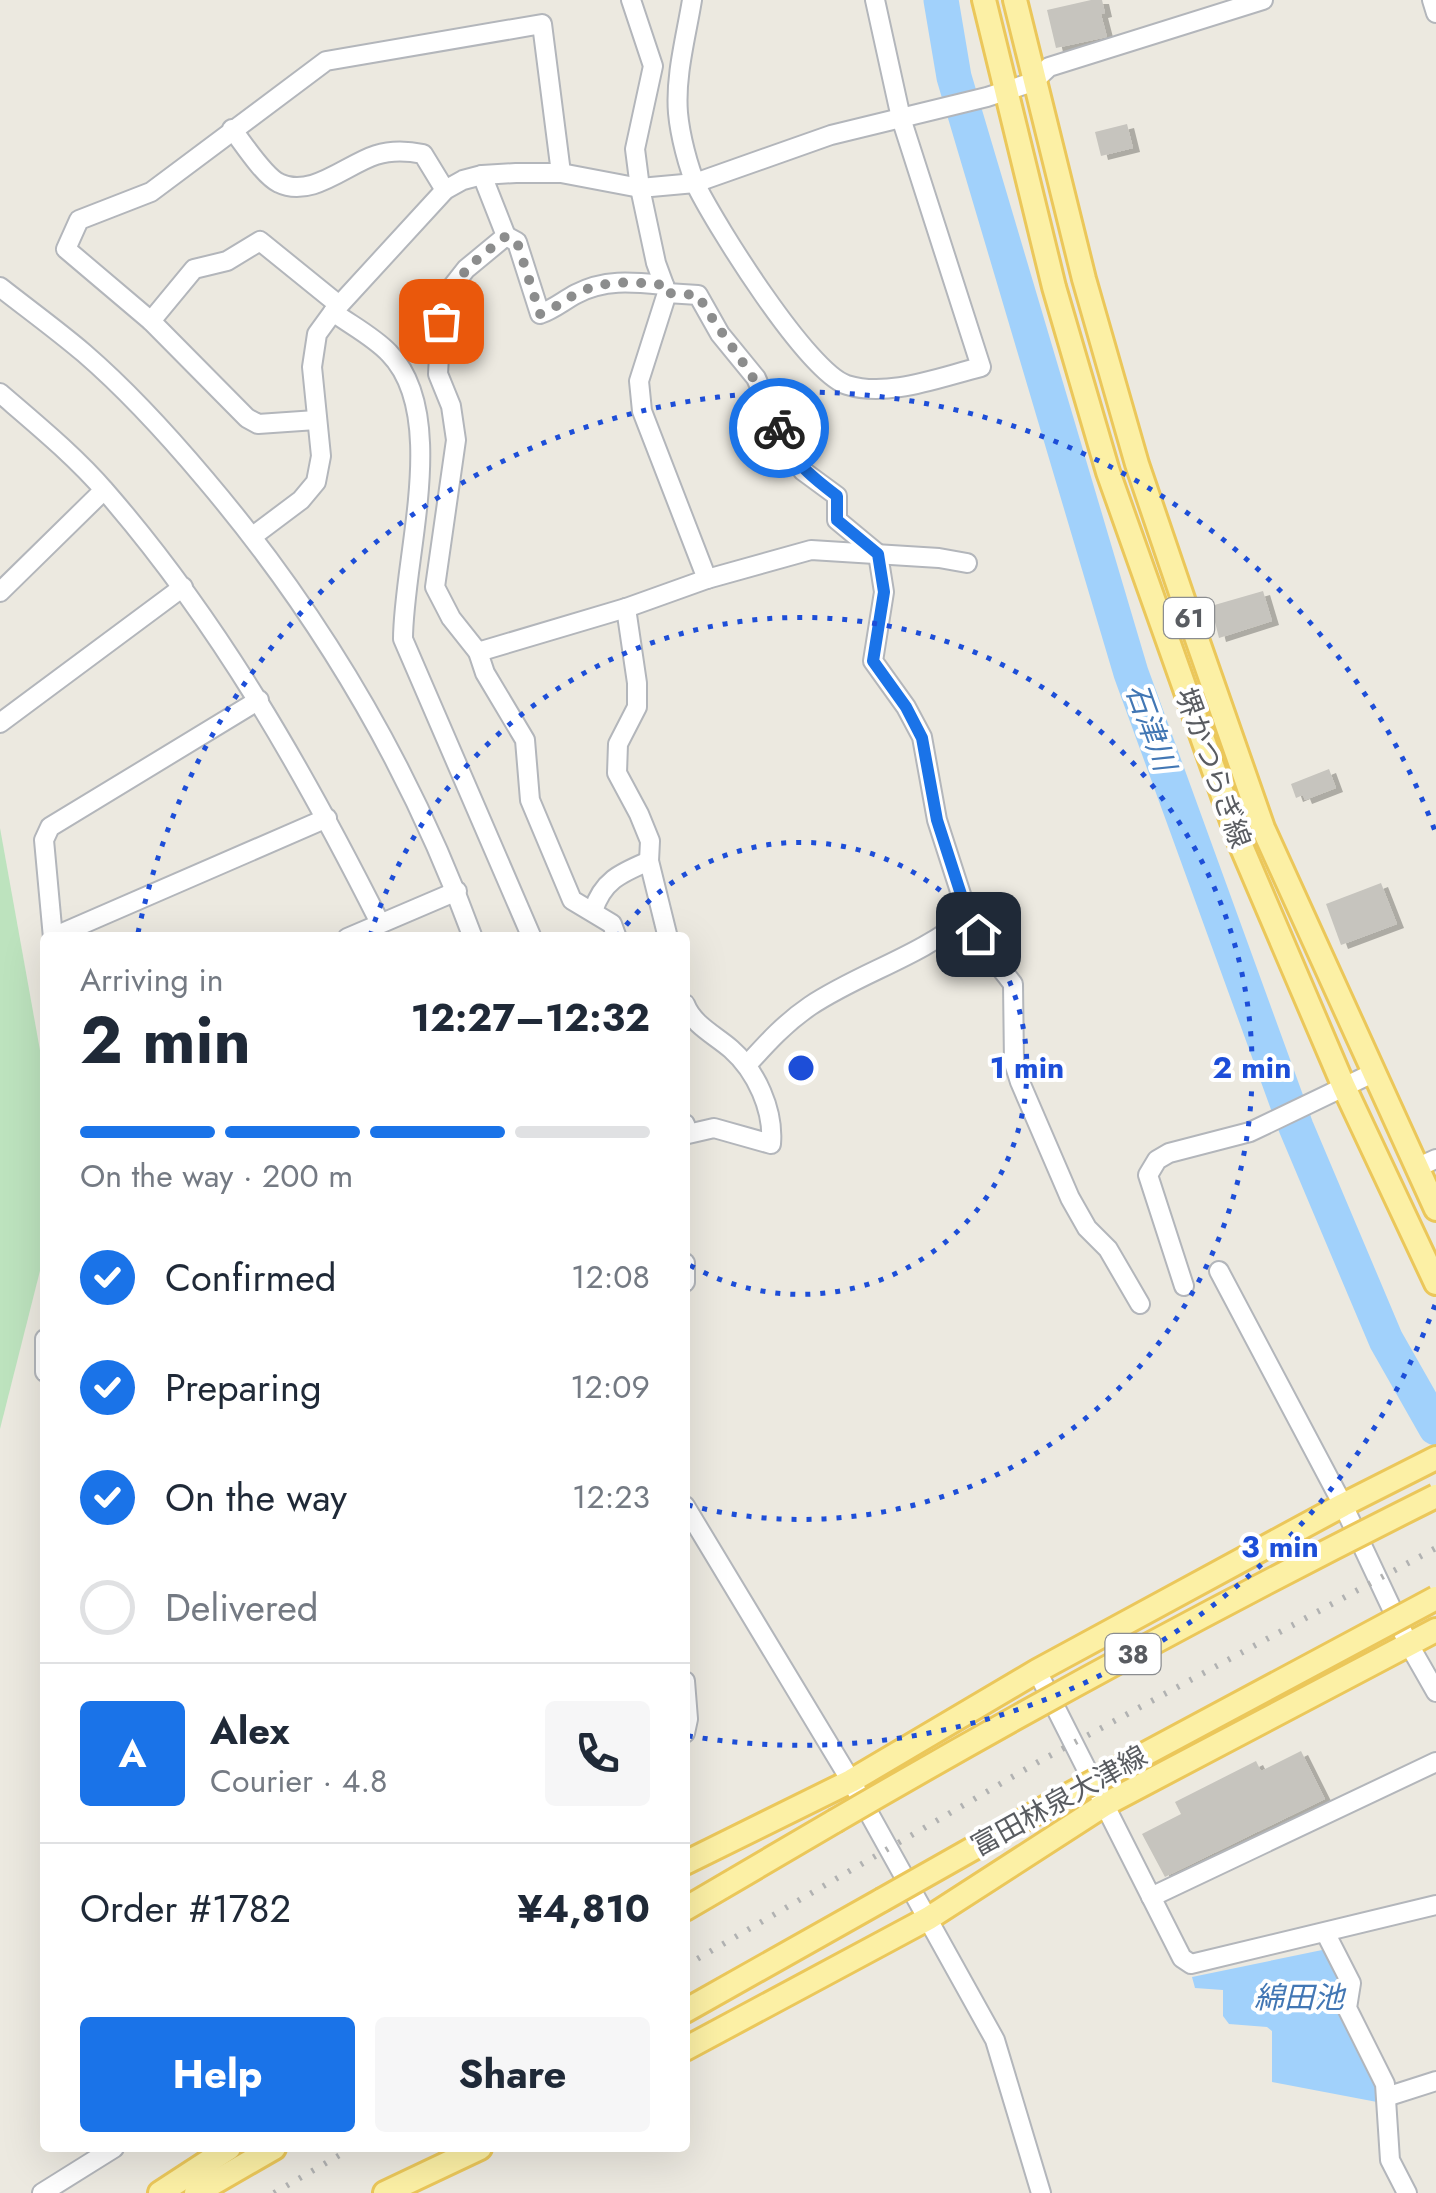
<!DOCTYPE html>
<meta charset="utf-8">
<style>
:root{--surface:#fff;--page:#f6f6f7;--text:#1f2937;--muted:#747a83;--line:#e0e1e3;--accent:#1a73e8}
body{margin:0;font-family:Jost,"Noto Sans JP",sans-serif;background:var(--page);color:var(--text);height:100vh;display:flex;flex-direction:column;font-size:38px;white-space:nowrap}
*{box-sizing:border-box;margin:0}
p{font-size:32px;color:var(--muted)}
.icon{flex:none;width:55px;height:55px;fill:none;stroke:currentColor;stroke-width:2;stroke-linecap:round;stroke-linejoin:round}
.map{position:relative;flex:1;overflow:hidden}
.drawer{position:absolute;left:40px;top:932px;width:650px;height:1220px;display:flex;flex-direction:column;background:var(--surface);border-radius:10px;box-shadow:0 10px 40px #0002}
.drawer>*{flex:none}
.pin{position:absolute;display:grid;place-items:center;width:85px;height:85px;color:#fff;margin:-42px;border-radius:20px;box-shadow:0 5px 15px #0006}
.courier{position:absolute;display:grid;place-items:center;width:100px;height:100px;margin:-50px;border:8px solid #1a73e8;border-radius:50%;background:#fff;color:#222;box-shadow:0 2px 12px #0007}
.head em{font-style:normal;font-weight:700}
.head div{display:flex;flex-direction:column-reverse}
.head{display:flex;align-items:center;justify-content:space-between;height:170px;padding:0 40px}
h1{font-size:65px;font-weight:700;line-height:75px}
.bar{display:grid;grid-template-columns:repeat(4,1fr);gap:15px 10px;align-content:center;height:120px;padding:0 40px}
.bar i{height:12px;border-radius:8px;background:var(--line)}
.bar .current{background:var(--accent)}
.bar p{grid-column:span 4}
.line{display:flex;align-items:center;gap:25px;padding:0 40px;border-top:2px solid var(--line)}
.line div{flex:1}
.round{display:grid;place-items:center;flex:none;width:105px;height:105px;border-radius:10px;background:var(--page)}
ol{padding:0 40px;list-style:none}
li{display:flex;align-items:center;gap:30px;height:110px}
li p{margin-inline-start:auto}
li .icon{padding:10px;border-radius:50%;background:var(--accent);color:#fff;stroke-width:4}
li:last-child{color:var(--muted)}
li i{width:55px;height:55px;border:5px solid var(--line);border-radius:50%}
.primary-button{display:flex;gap:20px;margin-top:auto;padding:20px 40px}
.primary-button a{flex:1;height:115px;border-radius:10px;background:var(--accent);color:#fff;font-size:40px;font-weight:700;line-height:115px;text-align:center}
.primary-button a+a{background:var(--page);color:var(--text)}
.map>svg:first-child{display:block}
.green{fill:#bde3be}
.water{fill:#a1d1fb}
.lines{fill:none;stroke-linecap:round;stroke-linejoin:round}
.river{stroke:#a1d1fb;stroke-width:35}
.building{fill:#c6c4be;filter:url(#shadow)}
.minor-casing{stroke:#b3b6bb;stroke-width:22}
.major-casing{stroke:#ebc75a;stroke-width:28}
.minor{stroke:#fff;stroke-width:18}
.major{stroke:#fcf0a5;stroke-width:22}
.rail{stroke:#b1b2b2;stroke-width:6;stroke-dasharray:2.5 12;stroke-linecap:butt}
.major-bridge-casing{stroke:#ebc75a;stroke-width:28;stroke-linecap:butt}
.major-bridge{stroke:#fcf0a5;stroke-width:22}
.done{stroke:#8c8d8d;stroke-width:10;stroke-dasharray:0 18}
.route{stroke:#1a73e8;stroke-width:12}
.ring{fill:none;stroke:#1d4ed8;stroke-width:5;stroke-dasharray:5 10}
.labels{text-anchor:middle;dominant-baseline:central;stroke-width:8;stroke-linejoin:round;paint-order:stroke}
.shield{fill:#fff;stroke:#8b8d90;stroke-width:2.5}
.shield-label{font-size:25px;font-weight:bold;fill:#595c61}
.street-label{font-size:28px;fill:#595c61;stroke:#fff}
.water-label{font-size:30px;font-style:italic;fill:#4277b4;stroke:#fff}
.centre{fill:#1d4ed8;stroke:#fff;stroke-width:5}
.ring-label{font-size:30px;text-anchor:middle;font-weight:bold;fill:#1d4ed8;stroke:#fff;stroke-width:8;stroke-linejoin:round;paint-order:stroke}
</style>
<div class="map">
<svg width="1436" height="2193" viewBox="0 0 1436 2193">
<defs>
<filter id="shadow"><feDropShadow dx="7" dy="4" stdDeviation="0" flood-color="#0004"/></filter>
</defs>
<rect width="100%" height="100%" fill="#ece9e0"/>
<!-- green -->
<polygon class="green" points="0,828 45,1078 45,1251 0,1429"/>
<!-- water -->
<polygon class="water" points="1327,1949 1380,2089 1377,2102 1272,2082 1272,2031 1267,2027 1229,2024 1223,2016 1223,1990 1195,1988 1192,1977"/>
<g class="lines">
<!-- river -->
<polyline class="river" points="941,0 954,77 1131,673 1296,1127 1386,1340 1436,1428"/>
</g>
<!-- building -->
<g class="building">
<polygon points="1091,0 1102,0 1105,13 1101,14 1107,37 1056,48 1047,10"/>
<polygon points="1127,124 1133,148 1101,156 1095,132"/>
<polygon points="1263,591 1272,621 1219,638 1211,606"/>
<polygon points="1329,769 1336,788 1305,800 1303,795 1296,798 1291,784"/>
<polygon points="1381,883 1397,924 1341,945 1326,904"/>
<polygon points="1301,1751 1325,1799 1165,1877 1142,1834 1181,1814 1175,1802 1256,1761 1261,1771"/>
</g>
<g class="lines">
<!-- minor casing -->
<g class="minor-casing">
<g id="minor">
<path d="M 692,0 C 686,37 675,76 678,113 C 680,135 688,167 697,187 C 717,227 808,373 847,385 C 888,398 940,377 981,367 L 901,118 L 875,0"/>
<polyline points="1432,0 1436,13"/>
<path d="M 232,129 C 243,143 264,176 279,183 C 311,199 347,164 376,155 C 392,150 408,151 423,154 L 445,190"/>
<polyline points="482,175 506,236 466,269 451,288 441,321 438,374 451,406 456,440 435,587 451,618 478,652 485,673 525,740 530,800 572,900 612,924 617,938"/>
<path d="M 506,236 L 517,242 L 540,314 C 554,309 563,301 576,294 C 605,279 632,282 664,285"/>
<path d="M 0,287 C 28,309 57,330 84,353 C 128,391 168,435 205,479 C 322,617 411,768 473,938"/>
<polyline points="667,293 698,295 720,334 756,378 787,449 803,471 837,496 837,520 878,554 884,592 873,661 906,707 922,737 937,820 968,916 988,952 1013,984 1014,1063 1020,1082 1070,1198 1087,1228 1108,1249 1140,1304"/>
<path d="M 333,312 C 351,325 374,337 389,353 C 450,415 403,559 403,639 L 532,938"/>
<polyline points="151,321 194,269 227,261 260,241 339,305"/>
<path d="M 0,393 C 36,424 75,456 106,492 C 219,622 303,770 380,923"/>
<polyline points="316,420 258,424 247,418 151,321 66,249 79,220 151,192 326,61 542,24 561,173"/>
<polyline points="253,536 301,500 316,482 321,456 312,367 317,334 333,312 445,190 463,180 482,175 516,173 561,173 640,188 695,183 831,135 987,97 1033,82 1049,67 1263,0"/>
<polyline points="707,579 811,550 939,558 967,563"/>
<polyline points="0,592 104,490"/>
<polyline points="626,608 637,683 637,707 618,744 617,773 639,814 650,841 649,861 668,938"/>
<polyline points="478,652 626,608 707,579 642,411 639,381 667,293 656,263 640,188 635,149 653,66 631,0"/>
<polyline points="0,723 183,587"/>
<path d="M 593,911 C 603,880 621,873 649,861"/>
<polyline points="53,937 327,818"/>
<polyline points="53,938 44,840 50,827 259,700"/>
<polyline points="347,938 457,891"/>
<path d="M 685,1004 C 693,1025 715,1035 731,1049 C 756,1071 774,1110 771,1144 L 714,1128 L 688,1134 L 685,1124"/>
<path d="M 747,1065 C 767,1043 785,1023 810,1006 C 861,972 920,957 968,916"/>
<polyline points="1416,1168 1436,1159"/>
<polyline points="685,1263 685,1282"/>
<polyline points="1219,1271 1343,1505 1408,1643 1436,1692"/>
<polyline points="1184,1286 1148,1175 1157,1160 1169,1153 1250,1132 1373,1073"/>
<polyline points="45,1339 45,1372"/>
<polyline points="685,1506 851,1781 995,2040 1041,2193"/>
<polyline points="1037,1671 1182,1958 1191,1964 1436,1905"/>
<polyline points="685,1681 688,1719 685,1733"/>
<polyline points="1151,1897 1436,1762"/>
<polyline points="1326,1934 1351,1983 1347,2008 1385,2084 1390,2160 1407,2193"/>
<polyline points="1386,2097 1436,2081"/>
<polyline points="42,2193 114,2148"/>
</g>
</g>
<!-- major casing -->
<g class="major-casing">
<g id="major">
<polyline points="984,0 1054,287 1108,472 1239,841 1344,1087 1436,1283"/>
<polyline points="1015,0 1084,279 1137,464 1183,599 1263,828 1436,1209"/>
<polyline points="685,1863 851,1781 1037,1671 1343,1505 1436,1458"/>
<polyline points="685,1909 835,1821"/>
<polyline points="685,2011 882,1900"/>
<polyline points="685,2049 929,1918 1104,1805 1436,1630"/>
<polyline points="160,2193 229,2148"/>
<polyline points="196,2193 274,2148"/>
<polyline points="385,2193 480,2148"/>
</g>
</g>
<!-- minor -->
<use href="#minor" class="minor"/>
<!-- major -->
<use href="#major" class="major"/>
<!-- rail -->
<g class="rail">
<polyline points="685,1966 1040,1761 1436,1548"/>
<polyline points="274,2193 352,2148"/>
</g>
<!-- major-bridge casing -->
<g class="major-bridge-casing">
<g id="major-bridge">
<path d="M 835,1821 C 1032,1706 1232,1598 1436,1496"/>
<polyline points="882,1900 1050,1805 1436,1598"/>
</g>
</g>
<!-- major-bridge -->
<use href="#major-bridge" class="major-bridge"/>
</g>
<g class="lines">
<!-- done -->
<path class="done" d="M 441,321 C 456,272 468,267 506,236 L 517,242 L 540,314 C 554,309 563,301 576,294 C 605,279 632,282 664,285 L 666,293 L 698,295 C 726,344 758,375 779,428"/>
<!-- route -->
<path class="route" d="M 779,428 C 793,462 808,474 837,496 L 837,520 L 878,554 L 884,592 L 873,661 L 906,707 L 922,738 L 937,820 L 968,916 L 978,934"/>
</g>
<!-- distance rings -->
<g class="ring">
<path d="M617 937A226 226 0 1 1 686 1263"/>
<path d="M370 936A451 451 0 1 1 688 1505"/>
<path d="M1435 1305A677 677 0 0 1 689 1736M138 933A677 677 0 0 1 1435 831"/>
</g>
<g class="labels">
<!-- shield labels -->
<g class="shield">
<rect x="1164" y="598" width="50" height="40" rx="8"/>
<rect x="1105.5" y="1634" width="55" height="40" rx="8"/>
</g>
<g class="shield-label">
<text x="1189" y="618">61</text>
<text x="1133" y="1654">38</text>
</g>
<!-- street labels -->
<g class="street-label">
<text transform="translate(1213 768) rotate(70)">堺かつらぎ線</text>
<text transform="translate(1059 1801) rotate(-29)">富田林泉大津線</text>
</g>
<!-- water labels -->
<g class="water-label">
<text transform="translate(1151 727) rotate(70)">石津川</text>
<text x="1299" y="1997">綿田池</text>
</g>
</g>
<circle cx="801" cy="1068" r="15" class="centre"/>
<g class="ring-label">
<text x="1027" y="1078">1 min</text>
<text x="1252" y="1078">2 min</text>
<text x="1280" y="1557">3 min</text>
</g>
</svg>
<div class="pin" style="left:441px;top:321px;background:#ea580c"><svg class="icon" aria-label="bag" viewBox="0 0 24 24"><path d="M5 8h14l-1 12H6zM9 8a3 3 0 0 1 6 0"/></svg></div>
<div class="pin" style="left:978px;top:934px;background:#1f2937"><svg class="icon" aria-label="home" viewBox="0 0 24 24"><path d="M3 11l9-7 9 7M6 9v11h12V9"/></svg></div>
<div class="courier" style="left:779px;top:428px"><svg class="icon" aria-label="bike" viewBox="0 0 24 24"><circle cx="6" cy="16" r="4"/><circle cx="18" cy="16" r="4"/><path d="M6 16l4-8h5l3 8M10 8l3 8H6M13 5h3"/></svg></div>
<section class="drawer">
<div class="head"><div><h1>2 min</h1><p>Arriving in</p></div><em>12:27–12:32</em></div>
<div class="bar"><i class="current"></i><i class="current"></i><i class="current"></i><i></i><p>On the way · 200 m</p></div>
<ol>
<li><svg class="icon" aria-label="check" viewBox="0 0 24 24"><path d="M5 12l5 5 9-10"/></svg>Confirmed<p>12:08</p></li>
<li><svg class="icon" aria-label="check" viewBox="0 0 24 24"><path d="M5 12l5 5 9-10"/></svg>Preparing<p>12:09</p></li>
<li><svg class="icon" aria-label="check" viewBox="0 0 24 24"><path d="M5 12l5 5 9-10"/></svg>On the way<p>12:23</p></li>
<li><i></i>Delivered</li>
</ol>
<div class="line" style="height:180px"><b class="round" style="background:var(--accent);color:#fff">A</b><div><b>Alex</b><p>Courier · 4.8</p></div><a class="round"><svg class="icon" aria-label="phone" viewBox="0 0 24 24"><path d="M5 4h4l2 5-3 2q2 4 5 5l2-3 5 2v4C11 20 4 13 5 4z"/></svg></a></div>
<div class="line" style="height:130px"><div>Order #1782</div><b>¥4,810</b></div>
<div class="primary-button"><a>Help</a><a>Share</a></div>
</section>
</div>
